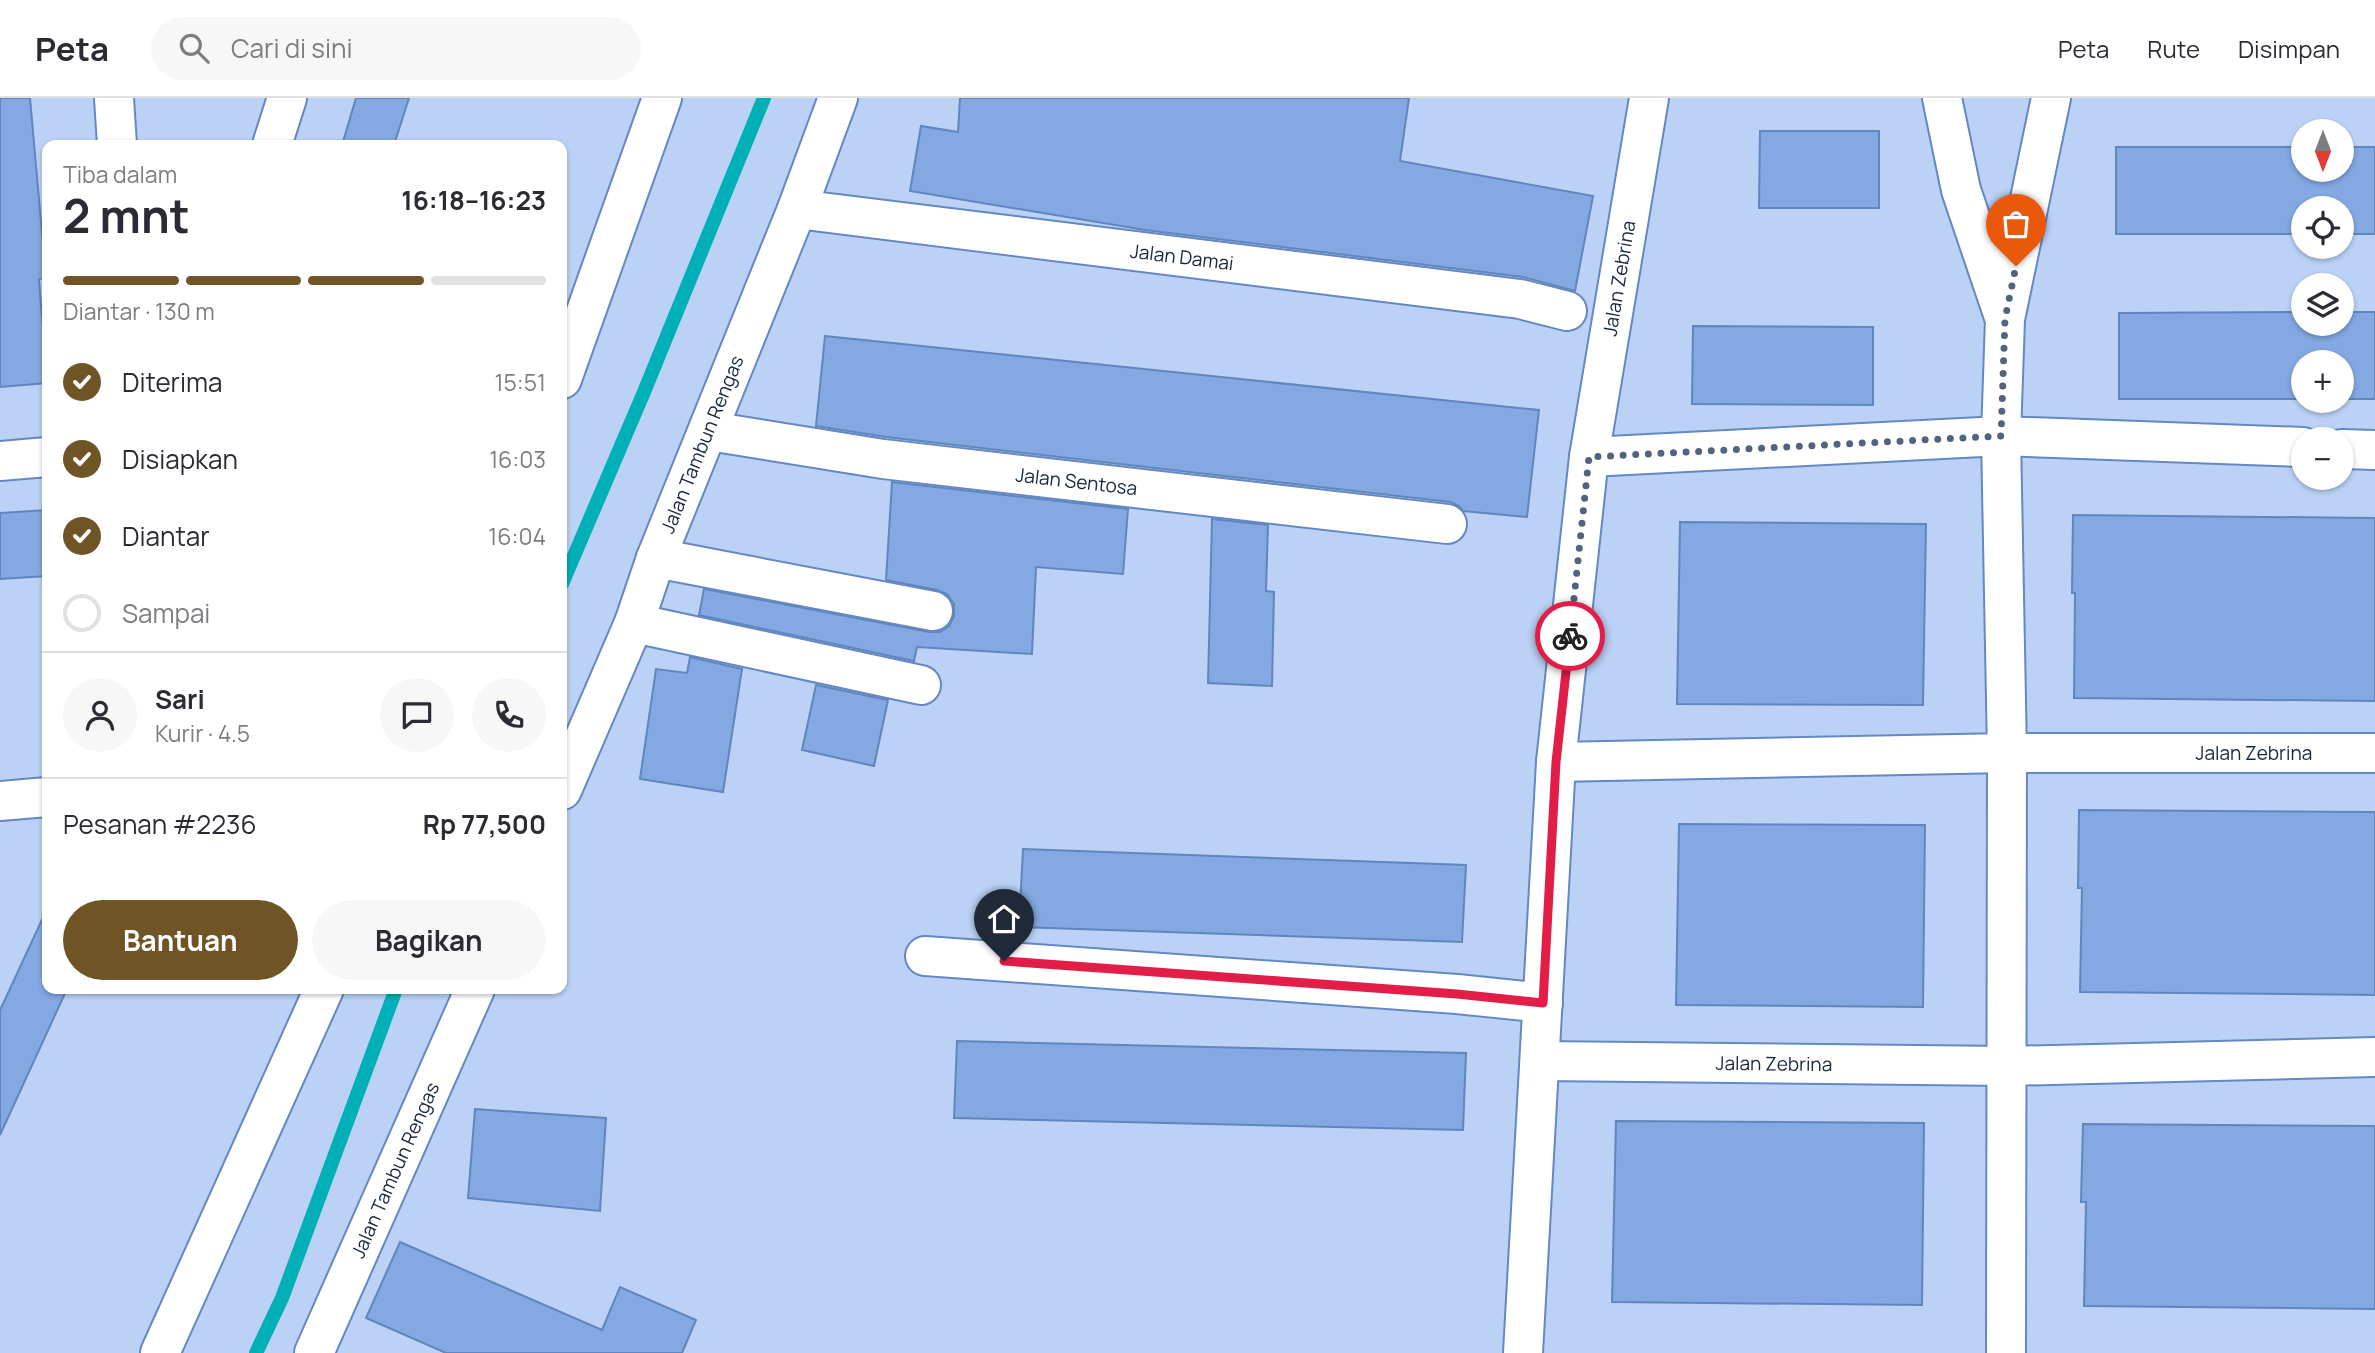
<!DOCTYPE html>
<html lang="id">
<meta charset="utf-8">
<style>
:root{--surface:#fff;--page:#f7f7f7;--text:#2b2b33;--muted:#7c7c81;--line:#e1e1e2;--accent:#6f5426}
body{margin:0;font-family:Manrope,sans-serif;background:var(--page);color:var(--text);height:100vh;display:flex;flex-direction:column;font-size:26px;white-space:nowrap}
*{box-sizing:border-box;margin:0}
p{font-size:23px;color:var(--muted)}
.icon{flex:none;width:38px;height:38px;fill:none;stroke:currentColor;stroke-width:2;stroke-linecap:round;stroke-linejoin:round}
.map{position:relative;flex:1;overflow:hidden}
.sheet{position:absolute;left:42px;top:42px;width:525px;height:854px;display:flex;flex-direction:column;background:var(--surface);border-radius:14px;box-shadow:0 2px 5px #0004}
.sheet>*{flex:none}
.needle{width:46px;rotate:180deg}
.fabs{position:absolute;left:2291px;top:21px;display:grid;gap:14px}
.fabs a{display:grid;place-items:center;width:63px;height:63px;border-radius:50%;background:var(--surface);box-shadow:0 2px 5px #0004;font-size:35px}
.pin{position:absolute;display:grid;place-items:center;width:60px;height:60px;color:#fff;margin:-72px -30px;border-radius:50% 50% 50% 0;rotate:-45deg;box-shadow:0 0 7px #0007}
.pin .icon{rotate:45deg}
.courier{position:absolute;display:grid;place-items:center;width:70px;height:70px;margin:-35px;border:5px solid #e11d48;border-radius:50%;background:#fff;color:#222;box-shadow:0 2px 9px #0007}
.headline em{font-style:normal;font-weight:700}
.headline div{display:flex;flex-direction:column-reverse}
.headline{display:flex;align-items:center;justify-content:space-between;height:119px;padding:0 21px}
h1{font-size:46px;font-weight:700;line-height:52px}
.bar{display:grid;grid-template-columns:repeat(4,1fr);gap:10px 7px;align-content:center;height:84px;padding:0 21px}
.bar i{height:9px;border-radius:5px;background:var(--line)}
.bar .selected{background:var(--accent)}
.bar p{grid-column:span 4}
.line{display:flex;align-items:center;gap:18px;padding:0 21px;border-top:2px solid var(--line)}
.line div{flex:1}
.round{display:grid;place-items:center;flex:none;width:74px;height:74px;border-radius:37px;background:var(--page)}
ol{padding:0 21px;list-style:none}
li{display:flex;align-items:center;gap:21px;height:77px}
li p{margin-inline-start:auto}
li .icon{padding:7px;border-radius:50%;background:var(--accent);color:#fff;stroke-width:4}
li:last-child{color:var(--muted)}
li i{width:38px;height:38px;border:4px solid var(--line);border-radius:50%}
.button{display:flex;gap:14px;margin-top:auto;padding:14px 21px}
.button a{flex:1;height:80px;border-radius:42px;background:var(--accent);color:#fff;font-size:28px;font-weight:700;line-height:80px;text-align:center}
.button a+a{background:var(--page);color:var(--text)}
header{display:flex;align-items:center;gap:42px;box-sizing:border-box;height:98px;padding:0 35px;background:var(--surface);border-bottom:2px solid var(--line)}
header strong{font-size:33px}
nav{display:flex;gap:38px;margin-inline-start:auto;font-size:24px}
.search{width:490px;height:63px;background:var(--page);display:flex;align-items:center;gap:18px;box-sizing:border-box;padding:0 24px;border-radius:38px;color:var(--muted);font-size:26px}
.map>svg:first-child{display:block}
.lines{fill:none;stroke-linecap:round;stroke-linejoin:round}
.stream{stroke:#00b0b6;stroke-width:14}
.building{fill:#83a8e2;stroke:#6185bd;stroke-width:2}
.minor-casing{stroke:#6488c1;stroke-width:42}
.minor{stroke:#fff;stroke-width:38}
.done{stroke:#52637e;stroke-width:7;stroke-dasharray:0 12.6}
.route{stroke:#e11d48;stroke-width:9}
.labels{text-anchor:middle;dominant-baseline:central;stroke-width:7;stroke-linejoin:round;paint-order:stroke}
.street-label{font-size:19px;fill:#19273e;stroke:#bbd2f6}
</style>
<header>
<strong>Peta</strong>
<div class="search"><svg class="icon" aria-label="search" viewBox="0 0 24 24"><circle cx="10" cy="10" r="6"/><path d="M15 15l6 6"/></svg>Cari di sini</div>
<nav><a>Peta</a><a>Rute</a><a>Disimpan</a></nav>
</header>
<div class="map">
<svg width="2375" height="1255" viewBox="0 0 2375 1255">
<rect width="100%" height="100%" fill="#bbd2f6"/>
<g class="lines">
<!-- stream -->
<g class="stream">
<polyline points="562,486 644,294 764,0"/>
<polyline points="256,1255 282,1200 396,891"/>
</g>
</g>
<!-- building -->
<g class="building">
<polygon points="0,0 30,0 46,180 39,181 47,285 0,289"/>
<polygon points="356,0 409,0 394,47 342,47"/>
<polygon points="960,0 1409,0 1400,63 1593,98 1575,193 1523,179 1145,132 910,93 921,28 958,34"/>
<polygon points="1760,33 1879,33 1879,110 1759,110"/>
<polygon points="2116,49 2303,49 2303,72 2342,72 2342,49 2375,49 2375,136 2342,136 2342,110 2303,110 2303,136 2116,136"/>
<polygon points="2303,214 2303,226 2342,226 2342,214 2375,214 2375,301 2342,301 2342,264 2303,264 2303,301 2119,301 2119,215"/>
<polygon points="1693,228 1873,229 1873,307 1692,306"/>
<polygon points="825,238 1539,312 1527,419 1463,413 1459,408 1450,404 886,339 816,328"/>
<polygon points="892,384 1128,411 1123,476 1036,469 1032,556 917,549 914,563 699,517 704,491 929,534 940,534 949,528 954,518 954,506 947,496 937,492 886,482"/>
<polygon points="47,412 47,478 0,481 0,415"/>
<polygon points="2073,417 2375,420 2375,603 2074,600 2075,495 2072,495"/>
<polygon points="1212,421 1268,427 1266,493 1274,494 1272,588 1208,585"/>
<polygon points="1680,424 1926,426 1923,607 1677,606"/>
<polygon points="690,559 742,571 723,694 640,681 656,571 687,575"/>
<polygon points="816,587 888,602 874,668 802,652"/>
<polygon points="2079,712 2375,714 2375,897 2080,894 2082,790 2078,790"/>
<polygon points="1679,726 1925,727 1923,909 1676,907"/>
<polygon points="1023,751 1466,767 1462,844 1019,829"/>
<polygon points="47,811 47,891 67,891 0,1037 0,912"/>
<polygon points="957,943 1466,955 1463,1032 954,1020"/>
<polygon points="475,1011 606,1020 600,1113 468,1100"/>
<polygon points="1616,1023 1924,1025 1922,1207 1612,1204"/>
<polygon points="2083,1026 2375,1028 2375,1211 2084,1208 2086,1104 2081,1104"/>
<polygon points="400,1144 602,1232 620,1189 696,1222 682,1255 446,1255 366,1220"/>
</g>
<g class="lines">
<!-- minor casing -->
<g class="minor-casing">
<g id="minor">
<polyline points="114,0 117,47"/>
<polyline points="1942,0 1961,92 2004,219"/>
<polyline points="272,47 287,0"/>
<path id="s1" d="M 797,111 L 1520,201 L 1567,213"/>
<polyline points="562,281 662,0"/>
<path id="s2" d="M 709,333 L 883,361 L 1447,426"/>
<polyline points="2342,351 2375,352"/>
<polyline points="1589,359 2001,338 2303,349"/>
<polyline points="0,363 47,359"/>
<polyline points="656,460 933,513"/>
<polyline points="634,525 921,587"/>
<path id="s3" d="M 1556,664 L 2007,655 L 2375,655"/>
<path id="s4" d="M 562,692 L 634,525 L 656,460 L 797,111 L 838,0"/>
<polyline points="0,703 47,699"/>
<polyline points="925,858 1457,896 1543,905"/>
<path id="s5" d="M 1540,963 L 2008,968 L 2375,959"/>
<polyline points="160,1255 324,891"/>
<path id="s6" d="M 314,1255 L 475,891"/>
<path id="s7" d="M 1523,1255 L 1556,664 L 1589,359 L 1649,0"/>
<polyline points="2006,1255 2007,655 2001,338 2005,221 2051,0"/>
</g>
</g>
<!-- minor -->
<use href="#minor" class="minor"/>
</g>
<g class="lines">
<!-- done -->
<polyline class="done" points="1570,538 1589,359 2001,338 2005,221 2016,168"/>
<!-- route -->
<polyline class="route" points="1004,863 1457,896 1543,905 1556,664 1570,538"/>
</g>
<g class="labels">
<!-- street labels -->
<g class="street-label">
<text stroke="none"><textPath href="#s1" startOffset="388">Jalan Damai</textPath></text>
<text stroke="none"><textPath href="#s7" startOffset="1080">Jalan Zebrina</textPath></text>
<text stroke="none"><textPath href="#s4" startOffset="373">Jalan Tambun Rengas</textPath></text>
<text stroke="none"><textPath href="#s2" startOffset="371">Jalan Sentosa</textPath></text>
<text stroke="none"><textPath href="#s3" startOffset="698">Jalan Zebrina</textPath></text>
<text stroke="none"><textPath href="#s5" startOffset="234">Jalan Zebrina</textPath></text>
<text stroke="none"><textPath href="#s6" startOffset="200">Jalan Tambun Rengas</textPath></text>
</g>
</g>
</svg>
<div class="fabs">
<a><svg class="needle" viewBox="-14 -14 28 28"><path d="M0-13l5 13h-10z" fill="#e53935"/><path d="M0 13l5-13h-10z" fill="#7c7c81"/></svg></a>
<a><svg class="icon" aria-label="locate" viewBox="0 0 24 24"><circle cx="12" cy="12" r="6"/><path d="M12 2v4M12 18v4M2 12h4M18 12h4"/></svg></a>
<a><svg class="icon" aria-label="layers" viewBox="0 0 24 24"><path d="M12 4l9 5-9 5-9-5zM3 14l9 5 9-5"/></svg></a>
<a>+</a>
<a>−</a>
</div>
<div class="pin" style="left:2016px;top:168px;background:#ea580c"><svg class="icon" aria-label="bag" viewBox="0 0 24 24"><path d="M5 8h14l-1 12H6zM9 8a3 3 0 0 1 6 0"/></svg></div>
<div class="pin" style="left:1004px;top:863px;background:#1f2937"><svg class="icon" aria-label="home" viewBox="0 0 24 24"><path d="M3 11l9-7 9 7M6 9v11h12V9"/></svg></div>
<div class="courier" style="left:1570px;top:538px"><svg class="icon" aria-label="bike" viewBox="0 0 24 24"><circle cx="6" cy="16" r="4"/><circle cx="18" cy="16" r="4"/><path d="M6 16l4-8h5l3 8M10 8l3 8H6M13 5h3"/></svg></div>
<section class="sheet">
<div class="headline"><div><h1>2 mnt</h1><p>Tiba dalam</p></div><em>16:18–16:23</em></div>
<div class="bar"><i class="selected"></i><i class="selected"></i><i class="selected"></i><i></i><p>Diantar · 130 m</p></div>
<ol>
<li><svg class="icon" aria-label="check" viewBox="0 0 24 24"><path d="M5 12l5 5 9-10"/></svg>Diterima<p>15:51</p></li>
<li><svg class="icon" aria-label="check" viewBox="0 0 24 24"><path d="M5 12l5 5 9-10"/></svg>Disiapkan<p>16:03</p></li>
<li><svg class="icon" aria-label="check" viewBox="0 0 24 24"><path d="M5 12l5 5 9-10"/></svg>Diantar<p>16:04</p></li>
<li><i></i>Sampai</li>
</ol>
<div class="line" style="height:126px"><a class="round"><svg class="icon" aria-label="person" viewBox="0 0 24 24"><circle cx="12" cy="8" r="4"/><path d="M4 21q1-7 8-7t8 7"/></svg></a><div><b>Sari</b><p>Kurir · 4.5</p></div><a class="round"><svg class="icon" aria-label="chat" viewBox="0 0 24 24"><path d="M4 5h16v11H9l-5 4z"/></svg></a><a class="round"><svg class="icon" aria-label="phone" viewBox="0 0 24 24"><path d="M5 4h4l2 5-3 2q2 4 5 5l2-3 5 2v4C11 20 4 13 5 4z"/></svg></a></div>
<div class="line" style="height:91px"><div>Pesanan #2236</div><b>Rp 77,500</b></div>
<div class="button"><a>Bantuan</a><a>Bagikan</a></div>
</section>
</div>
